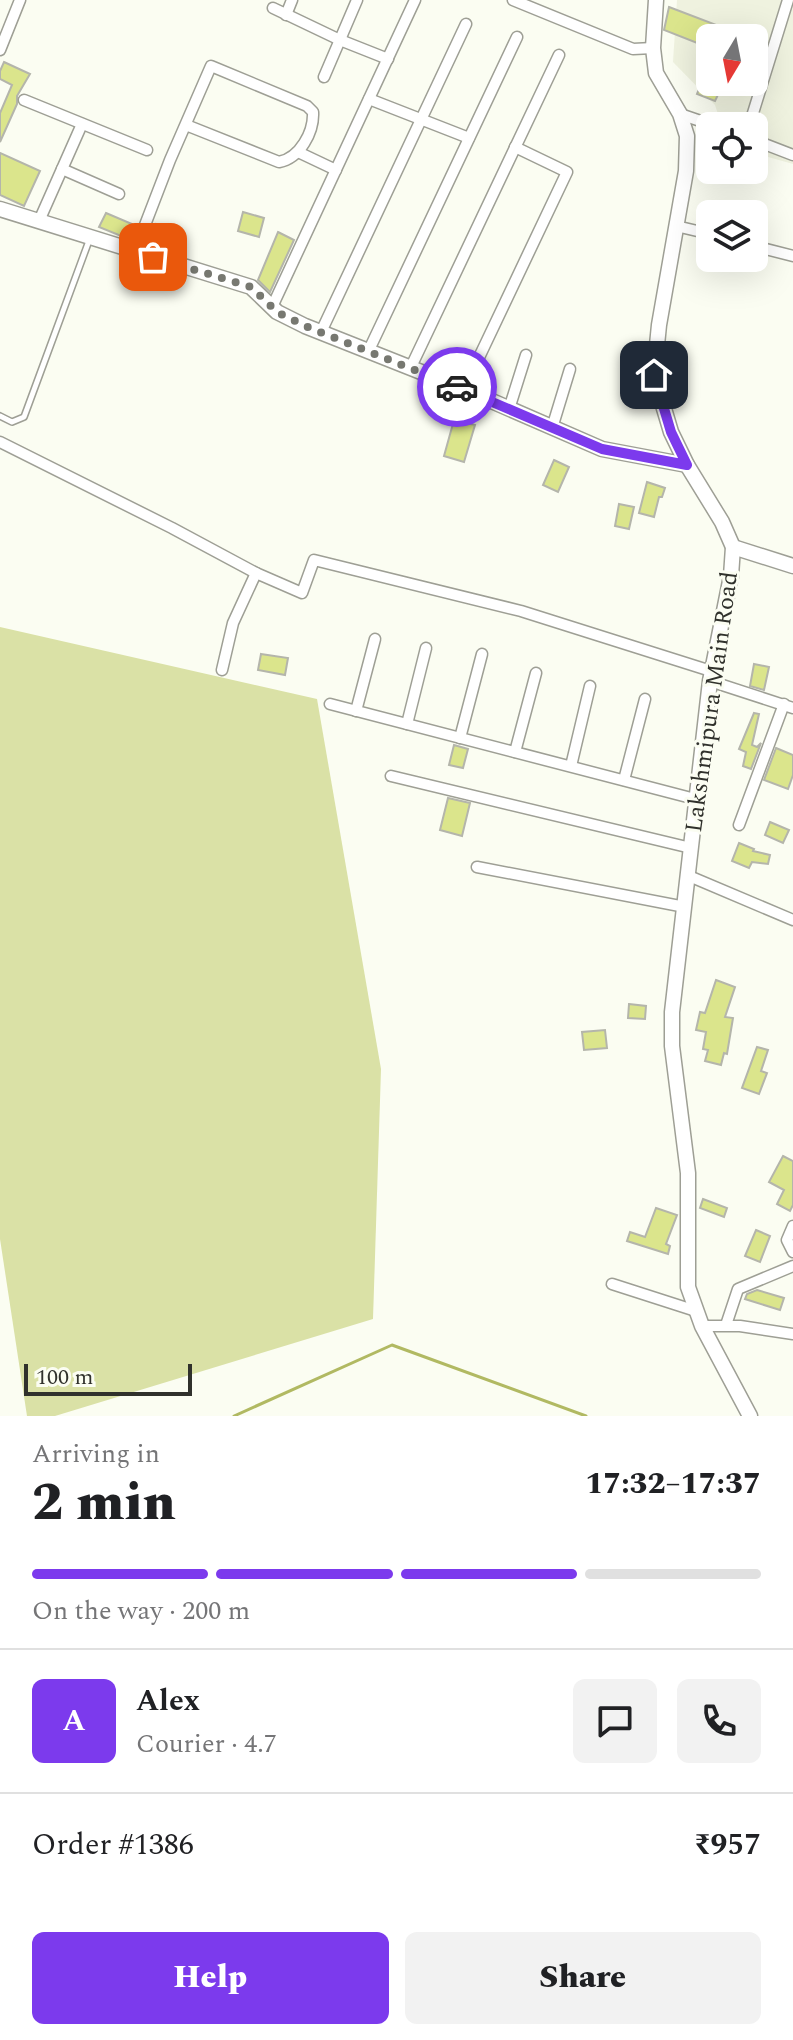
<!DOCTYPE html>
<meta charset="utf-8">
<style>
:root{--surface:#fff;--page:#f2f2f2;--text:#202124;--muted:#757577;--line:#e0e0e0;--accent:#7c3aed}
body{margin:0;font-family:Spectral,serif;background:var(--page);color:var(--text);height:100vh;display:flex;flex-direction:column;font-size:30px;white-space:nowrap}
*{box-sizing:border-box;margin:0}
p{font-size:26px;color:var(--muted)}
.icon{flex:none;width:44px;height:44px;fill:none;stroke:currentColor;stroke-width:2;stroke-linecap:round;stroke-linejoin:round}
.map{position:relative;height:1416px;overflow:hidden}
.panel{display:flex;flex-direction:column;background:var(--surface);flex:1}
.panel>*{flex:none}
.needle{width:52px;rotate:190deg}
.controls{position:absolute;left:696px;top:24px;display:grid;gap:16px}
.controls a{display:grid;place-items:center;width:72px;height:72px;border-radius:12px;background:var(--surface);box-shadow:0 8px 32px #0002;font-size:40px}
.scale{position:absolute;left:24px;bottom:20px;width:168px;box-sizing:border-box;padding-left:8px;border:4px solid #30312c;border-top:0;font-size:22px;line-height:28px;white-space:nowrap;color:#30312c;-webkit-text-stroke:6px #fbfdf2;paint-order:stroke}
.pin{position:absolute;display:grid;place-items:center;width:68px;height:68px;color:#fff;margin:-34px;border-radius:16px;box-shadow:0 4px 12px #0006}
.courier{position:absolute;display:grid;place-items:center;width:80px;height:80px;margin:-40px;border:6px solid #7c3aed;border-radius:50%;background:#fff;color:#222;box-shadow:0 2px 10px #0007}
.head em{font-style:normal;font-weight:800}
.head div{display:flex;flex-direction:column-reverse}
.head{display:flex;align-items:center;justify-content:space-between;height:136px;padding:0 32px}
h1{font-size:52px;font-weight:800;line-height:60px}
.bar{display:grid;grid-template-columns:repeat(4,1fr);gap:12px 8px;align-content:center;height:96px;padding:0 32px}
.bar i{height:10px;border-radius:6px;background:var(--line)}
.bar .on{background:var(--accent)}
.bar p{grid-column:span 4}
.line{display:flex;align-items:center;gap:20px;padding:0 32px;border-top:2px solid var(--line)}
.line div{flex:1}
.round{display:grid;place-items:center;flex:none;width:84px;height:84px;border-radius:12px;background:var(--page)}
.primary-button{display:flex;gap:16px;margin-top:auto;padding:16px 32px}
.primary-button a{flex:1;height:92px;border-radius:12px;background:var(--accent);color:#fff;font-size:32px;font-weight:800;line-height:92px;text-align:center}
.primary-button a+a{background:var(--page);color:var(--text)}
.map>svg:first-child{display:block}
.built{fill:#eff2df;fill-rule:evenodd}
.green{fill:#dae1a6}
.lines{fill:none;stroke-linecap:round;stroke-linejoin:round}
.stream{stroke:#b1b962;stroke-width:3}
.building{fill:#dbe58c;stroke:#b4b5ab;stroke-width:2}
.lane-casing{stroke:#9e9f95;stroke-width:8}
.street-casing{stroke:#9e9f95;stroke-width:13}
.secondary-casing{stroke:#9e9f95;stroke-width:17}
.lane{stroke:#fff;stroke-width:5}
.street{stroke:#fff;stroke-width:10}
.secondary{stroke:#fff;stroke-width:14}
.done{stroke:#777871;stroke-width:8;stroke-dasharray:0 14.4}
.route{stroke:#7c3aed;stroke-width:10}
.labels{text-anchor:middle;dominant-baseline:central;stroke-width:6;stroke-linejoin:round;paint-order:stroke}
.street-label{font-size:24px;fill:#30312c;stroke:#fbfdf2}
</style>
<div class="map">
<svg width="793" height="1416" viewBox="0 0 793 1416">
<rect width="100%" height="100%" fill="#fbfdf2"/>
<!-- built -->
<path class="built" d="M 677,0 L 793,0 L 793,164 L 754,153 L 754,126 L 722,126 L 715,105 L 673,62 ZM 710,38 L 754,38 L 754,82 L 710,82 Z"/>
<!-- green -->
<polygon class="green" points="0,627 317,699 381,1069 373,1319 55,1416 27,1416 0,1239"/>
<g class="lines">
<!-- stream -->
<polyline class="stream" points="234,1416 392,1345 586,1416"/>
</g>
<!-- building -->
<g class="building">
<polygon points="669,7 719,26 714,38 710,38 710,48 664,30"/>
<polygon points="4,62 30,74 17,96 17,104 0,142 0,113 12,85 0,79 0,71"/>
<polygon points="710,63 710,82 724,82 715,101 697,94"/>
<polygon points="0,153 40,171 24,206 0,195"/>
<polygon points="243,212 264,218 259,237 238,231"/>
<polygon points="106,213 132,224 126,238 99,227"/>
<polygon points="156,224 168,229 161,249 146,244"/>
<polygon points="278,232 294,240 270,292 258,280"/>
<polygon points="454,420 475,425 464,462 444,456"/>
<polygon points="554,460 569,467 558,492 543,485"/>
<polygon points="647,482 665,488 662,497 659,497 654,517 639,513"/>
<polygon points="619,504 634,507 629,529 615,526"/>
<polygon points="261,654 288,658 285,675 258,670"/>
<polygon points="754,664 769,667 764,690 750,686"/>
<polygon points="754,713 759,714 752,745 757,747 761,743 751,769 743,766 746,752 739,749"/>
<polygon points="454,745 468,749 463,768 449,765"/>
<polygon points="776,748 793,755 793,775 788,789 764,780"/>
<polygon points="448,798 470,803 462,836 440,830"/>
<polygon points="770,822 789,830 783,843 765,835"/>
<polygon points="739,843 754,849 753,851 770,855 768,864 752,862 749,868 732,861"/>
<polygon points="716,980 735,987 725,1017 733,1018 727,1054 724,1053 721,1065 705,1061 708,1050 703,1049 706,1032 696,1030 700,1012 705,1013"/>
<polygon points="629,1004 646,1006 645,1019 628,1018"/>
<polygon points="605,1030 607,1048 584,1050 582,1032"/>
<polygon points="757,1047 768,1050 761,1071 767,1073 759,1094 742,1088"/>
<polygon points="783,1156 793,1161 793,1205 790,1211 777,1204 784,1190 769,1182"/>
<polygon points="703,1199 727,1208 724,1217 700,1208"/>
<polygon points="656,1208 677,1215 666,1244 670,1246 668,1254 627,1241 630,1232 645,1237"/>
<polygon points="756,1230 770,1236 760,1262 745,1256"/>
<polygon points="757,1290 784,1298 780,1310 745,1299 747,1294"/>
</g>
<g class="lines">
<!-- lane casing -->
<g class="lane-casing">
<polyline id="lane" points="0,416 12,422 24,417 90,238"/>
</g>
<!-- street casing -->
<g class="street-casing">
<g id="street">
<polyline points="513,0 633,49 653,48"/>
<polyline points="273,8 340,40 388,59"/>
<polyline points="286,15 292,0"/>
<polyline points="0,50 20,0"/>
<polyline points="324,77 357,0"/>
<polyline points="369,99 469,138"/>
<polyline points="24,100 147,150"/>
<polyline points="680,114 715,126"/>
<polyline points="749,126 788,0"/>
<polyline points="754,140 793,155"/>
<polyline points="298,152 336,170"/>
<polyline points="62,169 119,194"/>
<polyline points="39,221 82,124"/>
<polyline points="676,226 710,234"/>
<polyline points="754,246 793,256"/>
<path d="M 135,251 L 170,160 L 211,66 L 307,106 L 313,112 C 314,132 300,158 279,162 L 186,125"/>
<polyline points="272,307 415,0"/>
<polyline points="321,332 466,24"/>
<polyline points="368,352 517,37"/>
<polyline points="410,369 559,55"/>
<polyline points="464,389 567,172 515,147"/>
<polyline points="509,409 526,355"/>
<polyline points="552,428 570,369"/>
<polyline points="0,442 172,528 256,573"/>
<polyline points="222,670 233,623 256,573 302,593 314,560 521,611 711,671"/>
<polyline points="710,681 793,708"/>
<polyline points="330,704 695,799"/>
<polyline points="356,711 375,639"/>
<polyline points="407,724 426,648"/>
<polyline points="460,738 482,654"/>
<polyline points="515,752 536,673"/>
<polyline points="571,766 590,686"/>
<polyline points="391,776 691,848"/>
<polyline points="624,780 645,699"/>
<polyline points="739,825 784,704"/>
<polyline points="477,867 685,907"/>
<polyline points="689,876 793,920"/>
<polyline points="793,1226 787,1240 793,1252"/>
<polyline points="612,1284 696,1311"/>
<polyline points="726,1325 738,1289 793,1266"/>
<polyline points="702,1326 740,1326 793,1334"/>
</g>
</g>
<!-- secondary casing -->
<g class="secondary-casing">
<g id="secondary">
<polyline points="656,0 653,48 656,73 680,114 687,136 686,171 659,325 654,375 671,432 687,465 722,522 733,547 731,576 710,681 672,1012 672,1046 688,1173 688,1287 702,1326 750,1416"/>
<polyline points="0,209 251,287 277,312 305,326 464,389 602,449 687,465"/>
<polyline points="733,547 793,566"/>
</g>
</g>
<!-- lane -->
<use href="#lane" class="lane"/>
<!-- street -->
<use href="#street" class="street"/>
<!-- secondary -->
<use href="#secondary" class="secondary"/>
</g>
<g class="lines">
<!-- done -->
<polyline class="done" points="153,257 251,287 277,312 305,326 457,387"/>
<!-- route -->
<polyline class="route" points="457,387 602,449 687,465 671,432 654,375"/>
</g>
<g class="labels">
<!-- street labels -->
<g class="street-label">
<text transform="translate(712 702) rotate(-82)">Lakshmipura Main Road</text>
</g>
</g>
</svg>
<div class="controls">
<a><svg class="needle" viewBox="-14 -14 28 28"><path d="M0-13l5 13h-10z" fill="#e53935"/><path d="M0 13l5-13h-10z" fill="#757577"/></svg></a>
<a><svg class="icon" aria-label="locate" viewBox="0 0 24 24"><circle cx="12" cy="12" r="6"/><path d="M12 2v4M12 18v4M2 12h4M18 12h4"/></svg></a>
<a><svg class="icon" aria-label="layers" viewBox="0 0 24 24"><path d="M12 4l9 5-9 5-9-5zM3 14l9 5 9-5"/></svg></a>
</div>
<div class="scale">100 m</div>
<div class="pin" style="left:153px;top:257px;background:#ea580c"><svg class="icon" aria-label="bag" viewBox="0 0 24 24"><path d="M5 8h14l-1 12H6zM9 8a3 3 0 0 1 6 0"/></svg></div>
<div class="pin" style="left:654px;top:375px;background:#1f2937"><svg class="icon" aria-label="home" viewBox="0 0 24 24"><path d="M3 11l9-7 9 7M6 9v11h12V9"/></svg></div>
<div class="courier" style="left:457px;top:387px"><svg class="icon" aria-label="car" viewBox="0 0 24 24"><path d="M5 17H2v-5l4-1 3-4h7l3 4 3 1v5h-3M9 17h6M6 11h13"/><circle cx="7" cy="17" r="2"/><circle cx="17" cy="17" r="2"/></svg></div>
</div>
<section class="panel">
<div class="head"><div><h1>2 min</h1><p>Arriving in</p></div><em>17:32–17:37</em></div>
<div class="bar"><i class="on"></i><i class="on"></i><i class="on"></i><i></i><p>On the way · 200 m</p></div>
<div class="line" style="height:144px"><b class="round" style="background:var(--accent);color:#fff">A</b><div><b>Alex</b><p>Courier · 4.7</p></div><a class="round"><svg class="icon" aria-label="chat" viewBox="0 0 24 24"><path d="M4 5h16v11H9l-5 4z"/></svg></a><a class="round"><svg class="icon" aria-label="phone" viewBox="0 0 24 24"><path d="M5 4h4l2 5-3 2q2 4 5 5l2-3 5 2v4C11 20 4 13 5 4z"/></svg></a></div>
<div class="line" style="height:104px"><div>Order #1386</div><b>₹957</b></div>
<div class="primary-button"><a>Help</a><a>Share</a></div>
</section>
